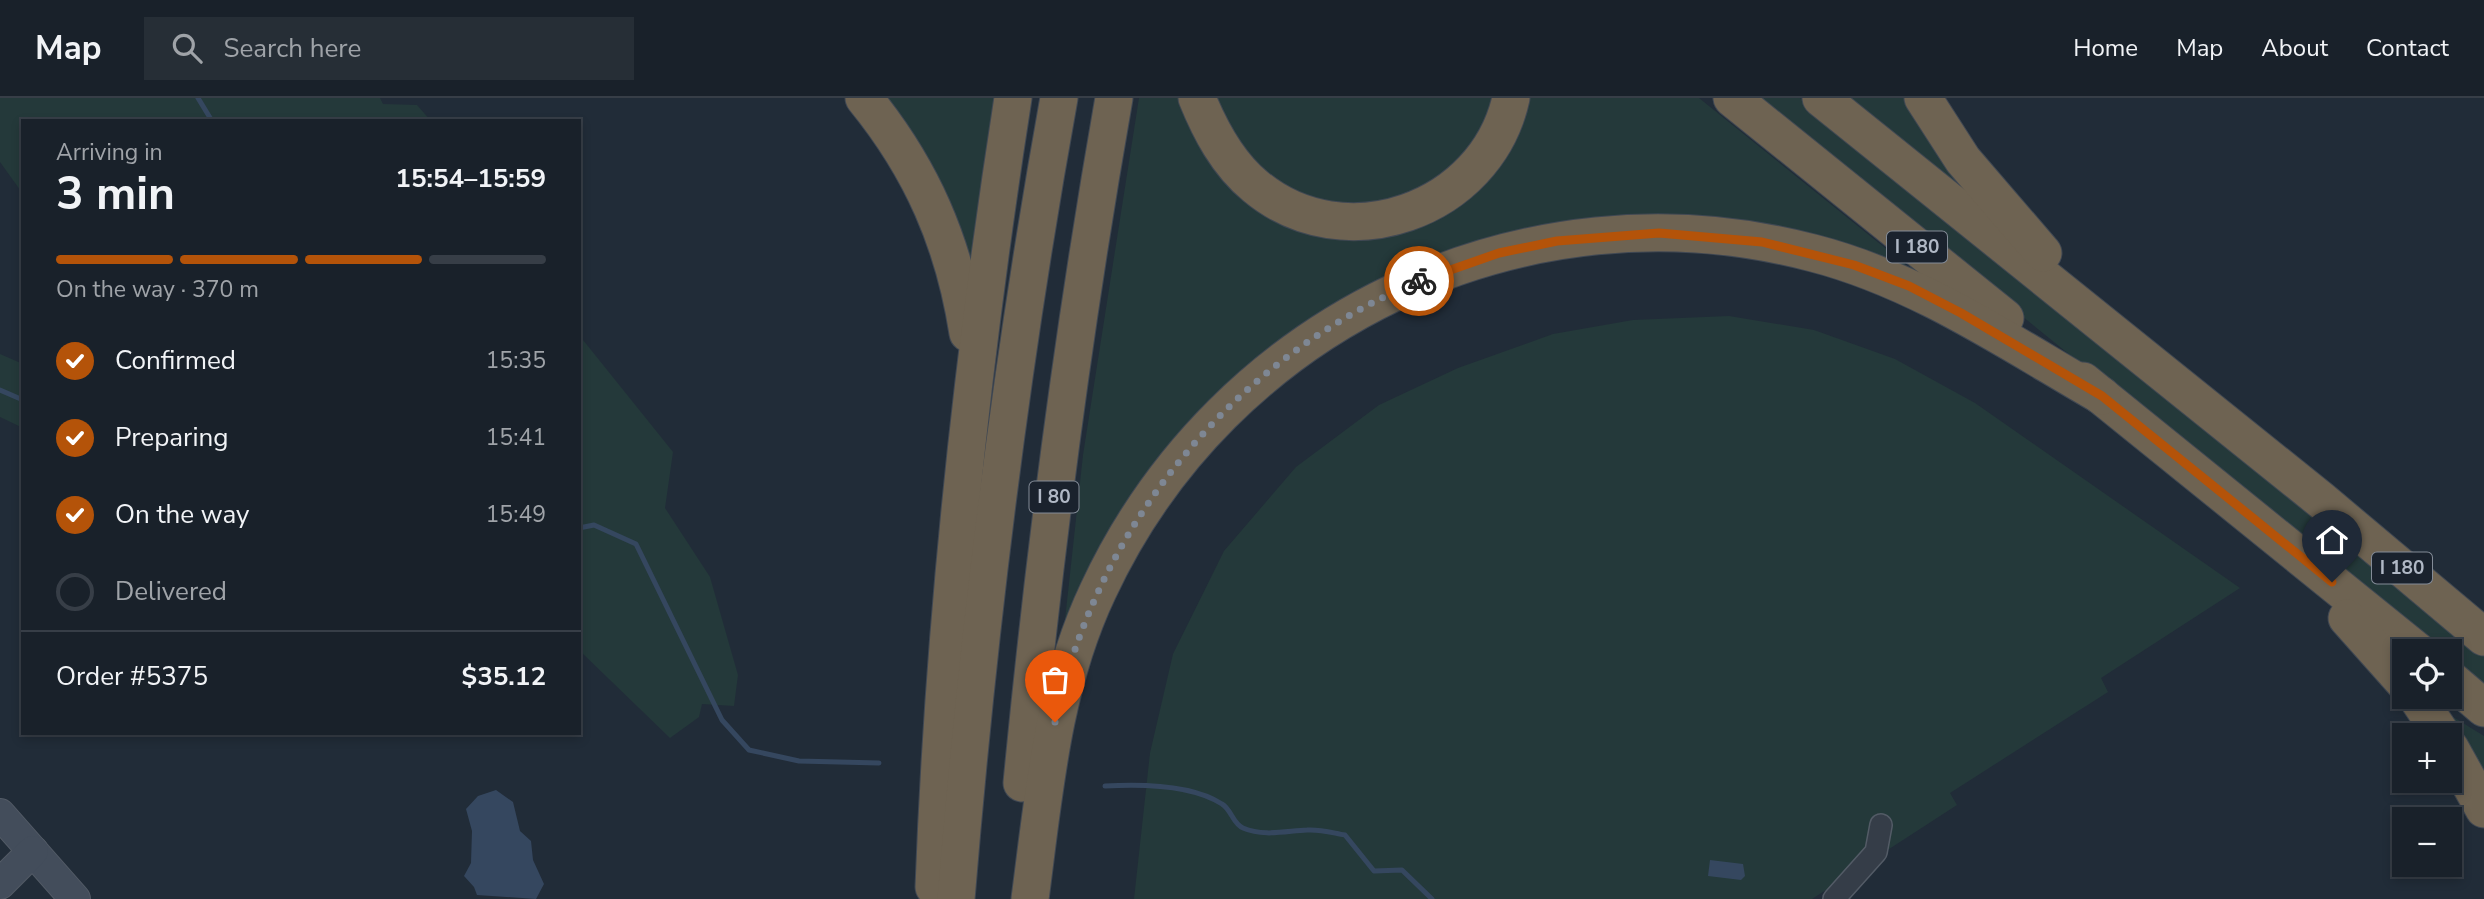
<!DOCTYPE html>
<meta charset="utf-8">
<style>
:root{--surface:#19212a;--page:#262e36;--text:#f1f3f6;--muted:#9fa3a8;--line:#373e47;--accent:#b45309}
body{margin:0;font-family:"Nunito Sans",sans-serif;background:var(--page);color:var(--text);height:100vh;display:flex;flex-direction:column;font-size:26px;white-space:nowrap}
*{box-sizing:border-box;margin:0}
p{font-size:23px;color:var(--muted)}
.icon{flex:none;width:38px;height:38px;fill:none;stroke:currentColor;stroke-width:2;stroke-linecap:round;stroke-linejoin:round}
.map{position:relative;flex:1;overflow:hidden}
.panel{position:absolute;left:21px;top:21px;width:560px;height:616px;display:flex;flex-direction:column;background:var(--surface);border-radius:0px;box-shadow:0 4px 10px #0003,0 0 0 2px var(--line)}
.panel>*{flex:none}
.buttons{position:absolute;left:2392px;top:541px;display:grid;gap:14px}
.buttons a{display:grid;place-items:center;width:70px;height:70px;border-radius:0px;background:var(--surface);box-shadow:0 4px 10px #0003,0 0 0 2px var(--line);font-size:35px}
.pin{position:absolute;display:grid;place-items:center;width:60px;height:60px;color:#fff;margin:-72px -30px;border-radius:50% 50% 50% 0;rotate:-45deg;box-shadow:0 0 7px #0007}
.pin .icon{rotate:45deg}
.courier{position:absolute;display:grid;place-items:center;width:70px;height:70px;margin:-35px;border:5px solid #b45309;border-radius:50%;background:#fff;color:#222;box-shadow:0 2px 9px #0007}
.overview em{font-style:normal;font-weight:700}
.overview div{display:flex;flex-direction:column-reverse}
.overview{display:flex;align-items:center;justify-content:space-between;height:119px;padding:0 35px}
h1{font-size:46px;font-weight:700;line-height:52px}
.bar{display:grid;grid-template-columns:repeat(4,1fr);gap:10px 7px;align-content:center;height:84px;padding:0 35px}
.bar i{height:9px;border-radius:5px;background:var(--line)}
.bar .current{background:var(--accent)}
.bar p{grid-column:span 4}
.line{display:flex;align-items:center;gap:18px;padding:0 35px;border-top:2px solid var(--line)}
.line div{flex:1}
ol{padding:0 35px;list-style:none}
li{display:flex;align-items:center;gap:21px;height:77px}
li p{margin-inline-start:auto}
li .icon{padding:7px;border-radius:50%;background:var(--accent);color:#fff;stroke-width:4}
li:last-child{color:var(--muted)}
li i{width:38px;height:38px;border:4px solid var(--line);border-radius:50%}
header{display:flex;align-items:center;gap:42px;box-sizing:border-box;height:98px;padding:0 35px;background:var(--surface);border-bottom:2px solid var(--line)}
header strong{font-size:33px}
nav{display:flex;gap:38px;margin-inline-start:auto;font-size:24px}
.search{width:490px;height:63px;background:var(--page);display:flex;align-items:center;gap:18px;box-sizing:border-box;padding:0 24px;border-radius:0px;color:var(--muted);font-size:26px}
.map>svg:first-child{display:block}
.green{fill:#24393a}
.water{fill:#35475f}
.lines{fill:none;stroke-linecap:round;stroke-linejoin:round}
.stream{stroke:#35475f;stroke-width:5}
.street-casing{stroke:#535b66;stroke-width:24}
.secondary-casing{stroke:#535b66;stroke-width:32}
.highway-casing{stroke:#404853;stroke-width:39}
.street{stroke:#353d48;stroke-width:21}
.secondary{stroke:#434d5b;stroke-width:30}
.highway{stroke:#6e6352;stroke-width:37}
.done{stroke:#7e8794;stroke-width:7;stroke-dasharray:0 12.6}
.route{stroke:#b45309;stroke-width:9}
.labels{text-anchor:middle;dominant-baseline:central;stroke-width:5;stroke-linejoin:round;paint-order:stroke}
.shield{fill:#1a222d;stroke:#838b97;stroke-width:2}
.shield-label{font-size:19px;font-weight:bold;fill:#b0b8c5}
</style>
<header>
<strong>Map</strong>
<div class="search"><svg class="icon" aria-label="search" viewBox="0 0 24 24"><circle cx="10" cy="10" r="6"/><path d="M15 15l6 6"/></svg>Search here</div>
<nav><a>Home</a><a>Map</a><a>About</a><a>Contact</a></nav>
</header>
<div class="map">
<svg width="2484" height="801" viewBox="0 0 2484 801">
<rect width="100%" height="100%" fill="#212c38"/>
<!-- green -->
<g class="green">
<polygon points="0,0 380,0 383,6 417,7 431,23 23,23 23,96 0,64"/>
<polygon points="870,0 1002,0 969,208"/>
<polygon points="1139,0 1182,0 1274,112 1421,120 1520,0 1699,0 1936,191 1871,164 1518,141 1244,284 1062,549 1083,357"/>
<polygon points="1207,0 1495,0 1488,24 1445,79 1377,109 1295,100 1260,75"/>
<polygon points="1753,0 1800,0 2484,554 2484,594 2450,566 2450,553 2435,553"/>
<polygon points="1849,0 1914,0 1974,100"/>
<polygon points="1729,218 1814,232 1895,261 1975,305 2240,490 2101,580 2108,594 1950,695 1957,707 1812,801 1134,801 1150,655 1173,556 1224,453 1296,369 1379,307 1458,270 1553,236 1633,222"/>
<polygon points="579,237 673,354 665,410 710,479 738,577 734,608 702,606 699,619 670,640 579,552"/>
<polygon points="0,256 23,266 23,330 0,319"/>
<polygon points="2445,614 2484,638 2484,696"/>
</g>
<!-- water -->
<g class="water">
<polygon points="496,692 513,704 520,733 531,743 533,762 544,786 536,801 477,797 474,789 464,778 471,765 472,733 466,711 478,698"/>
<polygon points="1710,762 1743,766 1745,778 1741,782 1708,778"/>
</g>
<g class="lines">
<!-- stream -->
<g class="stream">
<polyline points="198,0 212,23"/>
<polyline points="0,292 23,302"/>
<polyline points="579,430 594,427 636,446 722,622 749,652 799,663 879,665"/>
<path d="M 1105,688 C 1141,686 1191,686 1222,706 C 1231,711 1233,726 1243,730 C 1264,739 1286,733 1307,732 C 1320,731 1333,735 1345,737 L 1374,773 L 1402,772 L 1432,801"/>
</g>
<!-- street casing -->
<g class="street-casing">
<polyline id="street" points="1834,801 1876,754 1881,727"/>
</g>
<!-- secondary casing -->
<g class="secondary-casing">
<g id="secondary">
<polyline points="0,716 75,801"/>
<polyline points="0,786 33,753"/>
</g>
</g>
<!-- highway casing -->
<g class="highway-casing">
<g id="highway">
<path d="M 864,0 C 922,71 954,145 968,235"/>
<path d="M 1197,0 C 1210,32 1227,65 1255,88 C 1344,163 1486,113 1511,0"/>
<polyline points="1732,0 2005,220"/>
<polyline points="1821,0 2321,402 2484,539"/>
<polyline points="1923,0 1963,62 2043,155"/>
<polyline points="2083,283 2417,553"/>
<polyline points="2347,520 2404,584"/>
<polyline points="2450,581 2484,610"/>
<polyline points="2416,598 2442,637"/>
<polyline points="2450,650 2484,711"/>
<path d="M 1022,685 C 1044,456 1074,227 1114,0"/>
<path d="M 934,789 C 944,524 972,262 1013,0"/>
<path d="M 956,801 C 978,533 1011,265 1059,0"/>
<path d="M 1030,801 C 1044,696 1052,590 1098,493 C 1223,224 1524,79 1813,155 C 1918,182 2008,244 2102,298"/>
</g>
</g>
<!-- street -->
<use href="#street" class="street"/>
<!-- secondary -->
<use href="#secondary" class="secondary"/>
<!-- highway -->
<use href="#highway" class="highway"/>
</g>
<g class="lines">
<!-- done -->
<path class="done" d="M 1055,624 C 1096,428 1234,260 1419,183"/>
<!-- route -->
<polyline class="route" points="1419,183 1499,155 1557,143 1659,135 1762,144 1854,167 1909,188 1961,215 2102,298 2332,484"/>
</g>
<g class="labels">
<!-- shield labels -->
<g class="shield">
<rect x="1887" y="133.5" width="60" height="31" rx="5"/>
<rect x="1029.5" y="383.5" width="49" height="31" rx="5"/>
<rect x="2372" y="454.5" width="60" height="31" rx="5"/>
</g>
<g class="shield-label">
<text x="1917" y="149">I 180</text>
<text x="1054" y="399">I 80</text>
<text x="2402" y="470">I 180</text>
</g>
</g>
</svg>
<div class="buttons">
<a><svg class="icon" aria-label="locate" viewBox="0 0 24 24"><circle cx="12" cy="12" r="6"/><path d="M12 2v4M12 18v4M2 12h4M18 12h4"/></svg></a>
<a>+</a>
<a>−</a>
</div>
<div class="pin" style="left:1055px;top:624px;background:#ea580c"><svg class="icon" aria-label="bag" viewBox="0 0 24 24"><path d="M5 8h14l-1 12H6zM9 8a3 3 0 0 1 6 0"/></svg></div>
<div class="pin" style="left:2332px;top:484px;background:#1f2937"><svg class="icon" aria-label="home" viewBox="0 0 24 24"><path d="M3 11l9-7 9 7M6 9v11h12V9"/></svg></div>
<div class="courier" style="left:1419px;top:183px"><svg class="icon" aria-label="bike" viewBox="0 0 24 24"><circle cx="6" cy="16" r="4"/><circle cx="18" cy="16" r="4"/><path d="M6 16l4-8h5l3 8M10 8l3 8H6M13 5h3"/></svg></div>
<section class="panel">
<div class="overview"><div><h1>3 min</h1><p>Arriving in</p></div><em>15:54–15:59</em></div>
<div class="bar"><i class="current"></i><i class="current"></i><i class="current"></i><i></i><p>On the way · 370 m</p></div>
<ol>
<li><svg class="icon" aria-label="check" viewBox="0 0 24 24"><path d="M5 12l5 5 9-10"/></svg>Confirmed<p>15:35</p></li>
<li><svg class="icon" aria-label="check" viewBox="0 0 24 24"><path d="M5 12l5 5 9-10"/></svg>Preparing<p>15:41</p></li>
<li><svg class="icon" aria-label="check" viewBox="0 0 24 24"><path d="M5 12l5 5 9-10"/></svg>On the way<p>15:49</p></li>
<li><i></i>Delivered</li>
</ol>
<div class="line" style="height:91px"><div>Order #5375</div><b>$35.12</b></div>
</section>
</div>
